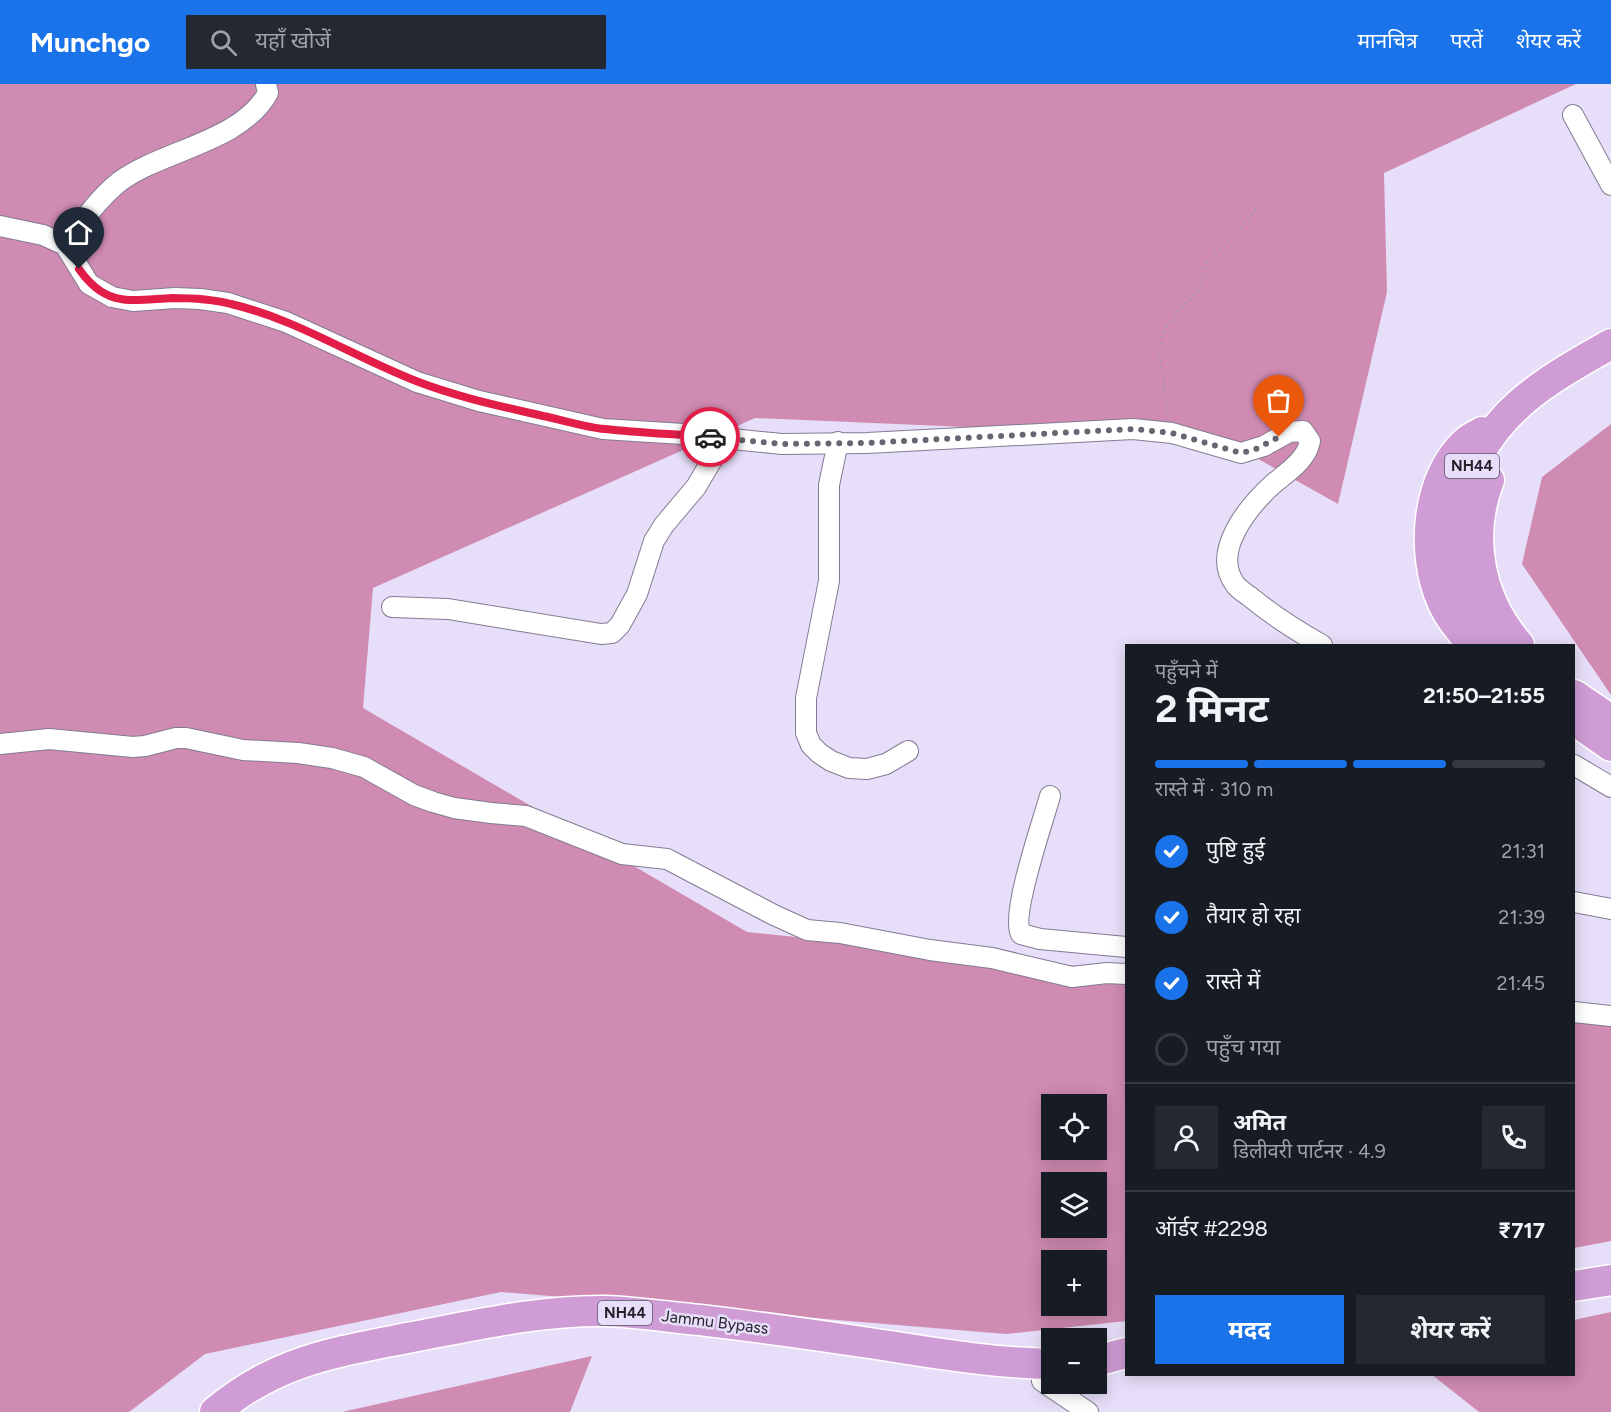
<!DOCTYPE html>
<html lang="hi">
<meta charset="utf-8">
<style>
:root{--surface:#171b24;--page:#242831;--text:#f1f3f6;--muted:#9ea1a6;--line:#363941;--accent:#1a73e8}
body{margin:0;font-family:Figtree,"Noto Sans Devanagari",sans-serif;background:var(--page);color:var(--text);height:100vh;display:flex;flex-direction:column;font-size:22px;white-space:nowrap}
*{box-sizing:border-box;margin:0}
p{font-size:20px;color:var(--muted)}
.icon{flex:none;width:33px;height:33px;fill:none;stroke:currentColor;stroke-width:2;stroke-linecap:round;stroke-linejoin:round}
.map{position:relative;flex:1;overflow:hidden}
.side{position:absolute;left:1125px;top:560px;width:450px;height:732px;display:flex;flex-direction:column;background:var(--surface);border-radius:0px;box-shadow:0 3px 15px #0003}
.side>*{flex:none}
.buttons{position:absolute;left:1041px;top:1010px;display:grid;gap:12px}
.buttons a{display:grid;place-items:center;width:66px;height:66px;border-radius:0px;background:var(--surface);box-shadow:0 3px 15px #0003;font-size:30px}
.pin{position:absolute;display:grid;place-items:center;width:51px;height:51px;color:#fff;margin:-62px -26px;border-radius:50% 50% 50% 0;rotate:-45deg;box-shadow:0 0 6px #0007}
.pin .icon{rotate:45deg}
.courier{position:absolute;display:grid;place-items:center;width:60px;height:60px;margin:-30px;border:4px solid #e11d48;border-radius:50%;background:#fff;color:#222;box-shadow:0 2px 8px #0007}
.summary em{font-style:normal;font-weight:700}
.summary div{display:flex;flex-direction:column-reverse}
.summary{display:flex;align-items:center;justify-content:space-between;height:102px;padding:0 30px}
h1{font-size:39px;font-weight:700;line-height:45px}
.bar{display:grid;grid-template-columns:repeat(4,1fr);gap:9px 6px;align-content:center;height:72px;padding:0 30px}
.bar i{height:8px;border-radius:4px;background:var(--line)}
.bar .on{background:var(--accent)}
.bar p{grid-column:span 4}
.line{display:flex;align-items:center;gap:15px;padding:0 30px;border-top:2px solid var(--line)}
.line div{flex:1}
.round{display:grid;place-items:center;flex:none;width:63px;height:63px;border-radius:0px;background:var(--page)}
ol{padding:0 30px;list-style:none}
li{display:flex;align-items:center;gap:18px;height:66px}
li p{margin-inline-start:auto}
li .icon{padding:6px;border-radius:50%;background:var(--accent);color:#fff;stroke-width:4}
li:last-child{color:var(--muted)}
li i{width:33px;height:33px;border:3px solid var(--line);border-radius:50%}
.action{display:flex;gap:12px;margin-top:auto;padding:12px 30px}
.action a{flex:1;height:69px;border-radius:0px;background:var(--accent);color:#fff;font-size:24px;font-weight:700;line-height:69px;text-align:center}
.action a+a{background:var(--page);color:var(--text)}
header{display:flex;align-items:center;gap:36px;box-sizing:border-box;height:84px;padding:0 30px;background:var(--accent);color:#fff}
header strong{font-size:28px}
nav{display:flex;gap:33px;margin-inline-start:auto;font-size:21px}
.search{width:420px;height:54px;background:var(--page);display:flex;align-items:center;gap:15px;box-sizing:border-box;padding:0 21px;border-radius:0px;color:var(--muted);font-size:22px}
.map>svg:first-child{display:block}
.forest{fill:#d08bb2;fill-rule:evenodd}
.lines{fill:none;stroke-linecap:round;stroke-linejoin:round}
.minor-casing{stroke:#837b92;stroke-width:22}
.highway-casing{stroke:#fff;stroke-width:33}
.path{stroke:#9c96a9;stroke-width:2;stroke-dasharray:1.5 4.5;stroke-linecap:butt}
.minor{stroke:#fff;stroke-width:20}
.highway{stroke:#cf9cd5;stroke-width:30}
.done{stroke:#686472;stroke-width:6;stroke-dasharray:0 10.8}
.route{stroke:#e11d48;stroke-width:8}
.labels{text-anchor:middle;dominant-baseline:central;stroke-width:5;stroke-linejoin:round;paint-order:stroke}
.shield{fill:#e7dff9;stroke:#5e5a68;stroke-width:1.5}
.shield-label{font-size:15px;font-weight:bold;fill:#24212a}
.street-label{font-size:16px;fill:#24212a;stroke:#e7dff9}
</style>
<header>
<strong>Munchgo</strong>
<div class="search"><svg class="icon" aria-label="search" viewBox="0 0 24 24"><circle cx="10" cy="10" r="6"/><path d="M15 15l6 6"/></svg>यहाँ खोजें</div>
<nav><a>मानचित्र</a><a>परतें</a><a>शेयर करें</a></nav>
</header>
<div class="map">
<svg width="1611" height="1328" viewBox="0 0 1611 1328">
<rect width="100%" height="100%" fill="#e7dff9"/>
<!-- forest -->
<g class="forest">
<path d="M 0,0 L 1576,0 L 1384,89 L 1387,208 L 1338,420 L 1221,354 L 755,334 L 373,504 L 363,624 L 747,848 L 1126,887 L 1126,1237 L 1006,1250 L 501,1208 L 205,1270 L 129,1328 L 0,1328 ZM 1052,1020 L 1096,1020 L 1096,1065 L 1052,1065 ZM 1052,1098 L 1096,1098 L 1096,1143 L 1052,1143 ZM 1052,1176 L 1096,1176 L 1096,1221 L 1052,1221 Z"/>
<polygon points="1611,340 1611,611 1522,480 1542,393"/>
<polygon points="1574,932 1611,936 1611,1157 1574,1164"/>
<polygon points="1611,1228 1611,1328 1479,1328 1431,1290 1574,1290 1574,1236"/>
<polygon points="592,1272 570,1328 342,1328"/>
</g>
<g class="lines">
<!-- minor casing -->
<g class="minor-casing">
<g id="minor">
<polyline points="1573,31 1611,101"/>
<path d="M 0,142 L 43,151 L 65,161 L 89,200 L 112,213 L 133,217 L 175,214 L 200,215 L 228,219 L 286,238 L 417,298 L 479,317 L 603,345 L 683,350 L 782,360 L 867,359 L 1133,345 L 1172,349 L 1241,369 L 1264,362 L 1289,348 L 1303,347 L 1310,357 C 1307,376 1286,389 1272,401 C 1248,423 1211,468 1235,500 C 1238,505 1245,509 1249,512 C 1272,531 1297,547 1322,561"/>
<path d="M 65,161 C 81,139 98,115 119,98 C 162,66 241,58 268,9 L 266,0"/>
<polyline points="838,358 829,401 829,497 806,614 806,649 811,661 819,669 831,677 849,684 867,685 886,680 908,667"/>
<polyline points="392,523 448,525 601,550 612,549 620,541 637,510 654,457 664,441 696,403 725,354"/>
<polyline points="0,660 49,655 133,663 145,662 176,654 186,654 243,666 298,669 332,674 364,683 414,711 433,718 454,724 491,729 526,732 622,770 667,775 774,831 807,846 840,849 930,866 992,874 1072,893 1107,889 1126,890"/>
<polyline points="1574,681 1611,703"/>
<path d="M 1050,712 C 1043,737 1010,832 1021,850 L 1040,855 L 1126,863"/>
<polyline points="1574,818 1611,825"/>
<polyline points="1574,928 1611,932"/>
<polyline points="1042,1297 1088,1328"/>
</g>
</g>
<!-- highway casing -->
<g class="highway-casing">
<g id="highway">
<path d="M 1489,396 C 1467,453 1479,515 1519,561"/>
<path d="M 1471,559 C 1461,547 1448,532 1442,517 C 1421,470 1426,394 1466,358 C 1470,354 1477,351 1482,348"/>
<path d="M 1489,561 C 1440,491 1447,396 1506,333 C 1535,302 1574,281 1611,260"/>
<polyline points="1574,611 1611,636"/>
<polyline points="1574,636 1611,662"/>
<polyline points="1574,1202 1611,1196"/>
<polyline points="1096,1277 1126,1269"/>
<path d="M 215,1328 C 276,1277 331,1269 407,1254 C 472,1242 539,1226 605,1227 C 636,1228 668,1233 700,1236 C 759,1243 817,1251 876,1260 C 934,1269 992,1279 1052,1280"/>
</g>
</g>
<!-- path -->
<polyline class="path" points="1168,331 1163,290 1159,273 1160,260 1163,249 1179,225 1198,209 1207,179 1246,138 1257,123"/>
<!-- minor -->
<use href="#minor" class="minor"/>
<!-- highway -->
<use href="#highway" class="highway"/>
</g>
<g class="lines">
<!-- done -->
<polyline class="done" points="710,353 782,360 867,359 1133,345 1172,349 1241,369 1254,366 1279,353"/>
<!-- route -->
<path class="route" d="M 79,185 C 106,224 131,216 172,214 C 191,214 212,215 231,220 C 296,235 354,273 416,297 C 457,313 500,322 543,332 C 563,336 584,343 605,345 C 640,349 675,350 710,353"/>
</g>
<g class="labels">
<!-- shield labels -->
<g class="shield">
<rect x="1445" y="370" width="54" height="24" rx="4.5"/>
<rect x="598" y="1217" width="54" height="24" rx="4.5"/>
</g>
<g class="shield-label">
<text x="1472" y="382">NH44</text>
<text x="625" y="1229">NH44</text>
</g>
<!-- street labels -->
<g class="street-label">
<text transform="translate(715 1238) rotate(7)">Jammu Bypass</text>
</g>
</g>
</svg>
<div class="buttons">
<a><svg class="icon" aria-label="locate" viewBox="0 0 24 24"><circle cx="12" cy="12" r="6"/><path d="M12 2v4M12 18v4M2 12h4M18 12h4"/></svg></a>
<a><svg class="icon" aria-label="layers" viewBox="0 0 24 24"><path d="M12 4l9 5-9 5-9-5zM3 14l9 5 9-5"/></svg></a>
<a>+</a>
<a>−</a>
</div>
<div class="pin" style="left:1279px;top:353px;background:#ea580c"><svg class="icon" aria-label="bag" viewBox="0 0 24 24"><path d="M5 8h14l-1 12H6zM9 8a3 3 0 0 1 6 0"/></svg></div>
<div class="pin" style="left:79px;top:185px;background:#1f2937"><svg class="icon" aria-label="home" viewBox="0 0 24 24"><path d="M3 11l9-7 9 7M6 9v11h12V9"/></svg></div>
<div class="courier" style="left:710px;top:353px"><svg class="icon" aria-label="car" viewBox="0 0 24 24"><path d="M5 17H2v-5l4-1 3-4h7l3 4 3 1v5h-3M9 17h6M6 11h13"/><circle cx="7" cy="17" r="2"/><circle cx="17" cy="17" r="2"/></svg></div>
<section class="side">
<div class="summary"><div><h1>2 मिनट</h1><p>पहुँचने में</p></div><em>21:50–21:55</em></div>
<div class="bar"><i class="on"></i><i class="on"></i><i class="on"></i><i></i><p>रास्ते में · 310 m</p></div>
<ol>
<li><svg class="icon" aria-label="check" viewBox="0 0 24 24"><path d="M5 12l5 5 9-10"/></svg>पुष्टि हुई<p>21:31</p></li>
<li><svg class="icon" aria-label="check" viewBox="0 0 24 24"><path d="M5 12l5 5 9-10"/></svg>तैयार हो रहा<p>21:39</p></li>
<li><svg class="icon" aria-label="check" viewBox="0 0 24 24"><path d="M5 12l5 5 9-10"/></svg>रास्ते में<p>21:45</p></li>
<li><i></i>पहुँच गया</li>
</ol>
<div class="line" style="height:108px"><a class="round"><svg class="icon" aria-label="person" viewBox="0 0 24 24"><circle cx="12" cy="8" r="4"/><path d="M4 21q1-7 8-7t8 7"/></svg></a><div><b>अमित</b><p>डिलीवरी पार्टनर · 4.9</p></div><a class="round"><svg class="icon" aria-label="phone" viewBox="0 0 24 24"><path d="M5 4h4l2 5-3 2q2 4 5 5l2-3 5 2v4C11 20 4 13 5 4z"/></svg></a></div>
<div class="line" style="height:78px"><div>ऑर्डर #2298</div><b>₹717</b></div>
<div class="action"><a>मदद</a><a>शेयर करें</a></div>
</section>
</div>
